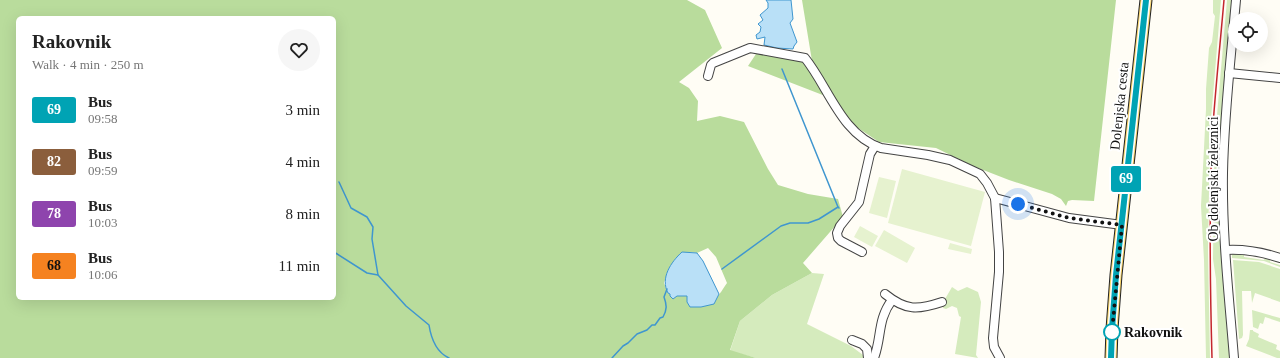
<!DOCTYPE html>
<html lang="en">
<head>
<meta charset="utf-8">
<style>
  :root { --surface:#fff; --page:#f6f6f6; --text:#222; --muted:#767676 }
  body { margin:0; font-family:"Times New Roman",serif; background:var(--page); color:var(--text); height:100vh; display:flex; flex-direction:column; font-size:15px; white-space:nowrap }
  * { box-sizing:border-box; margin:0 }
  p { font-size:13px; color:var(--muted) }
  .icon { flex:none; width:22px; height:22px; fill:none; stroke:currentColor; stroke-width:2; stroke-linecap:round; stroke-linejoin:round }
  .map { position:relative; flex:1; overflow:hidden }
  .details { position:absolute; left:16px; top:16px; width:320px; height:284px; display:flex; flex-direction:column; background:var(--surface); border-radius:6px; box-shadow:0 4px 16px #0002 }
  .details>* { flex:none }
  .badge { padding:0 8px; border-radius:3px; font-size:14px; line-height:26px }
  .fabs { position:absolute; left:1228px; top:12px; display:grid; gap:8px }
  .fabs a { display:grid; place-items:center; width:40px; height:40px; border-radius:50%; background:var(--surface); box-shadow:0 4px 16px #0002; font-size:20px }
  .you { position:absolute; width:20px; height:20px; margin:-10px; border:3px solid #fff; border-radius:50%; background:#1a73e8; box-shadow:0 0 0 6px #1a73e833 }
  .map>.badge { position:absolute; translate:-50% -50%; box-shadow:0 0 0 2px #fff }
  .round { display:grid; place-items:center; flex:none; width:42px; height:42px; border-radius:21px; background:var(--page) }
  .headline { display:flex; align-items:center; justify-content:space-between; height:68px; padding:0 16px }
  h1 { font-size:19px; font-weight:800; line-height:30px }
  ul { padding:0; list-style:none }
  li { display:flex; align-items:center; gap:12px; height:52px; padding:0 16px }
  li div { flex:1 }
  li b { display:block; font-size:15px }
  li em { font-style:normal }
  li .badge { min-width:44px; font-weight:700; text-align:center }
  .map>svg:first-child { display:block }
  .green { fill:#d5ebbd }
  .forest { fill:#b9dc9c; fill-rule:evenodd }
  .pitch { fill:#e6f2cf }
  .water { fill:#b9e0f7; stroke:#3f96cf }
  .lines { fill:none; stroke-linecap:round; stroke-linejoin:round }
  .stream { stroke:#3f96cf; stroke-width:1.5 }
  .minor-casing { stroke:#444; stroke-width:10 }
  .major-casing { stroke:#222; stroke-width:13 }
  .minor { stroke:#fff; stroke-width:8 }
  .major { stroke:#f9d66b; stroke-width:11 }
  .rail { stroke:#c4262e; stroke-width:1.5 }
  .line-casing { stroke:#fff; stroke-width:9 }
  .line { stroke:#00a3b4; stroke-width:6 }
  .walk { stroke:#111; stroke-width:4; stroke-dasharray:0 7.2 }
  .stop-dot { fill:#fff; stroke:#00a3b4; stroke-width:2 }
  .labels { text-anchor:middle; stroke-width:4; stroke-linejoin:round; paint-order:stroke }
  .street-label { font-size:14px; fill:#111; stroke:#fff }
  .stop-label { font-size:14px; font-weight:bold; fill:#111; stroke:#fff; text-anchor:start }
</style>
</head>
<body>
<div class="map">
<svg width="1280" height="358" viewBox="0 0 1280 358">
  <rect width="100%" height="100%" fill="#fffdf5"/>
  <g class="green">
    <path d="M1213 0H1221L1210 131 1208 251 1210 358H1206L1204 260 1201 206 1206 109V89L1209 48 1212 42 1215 16 1213 13Z"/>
    <path d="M1227 0H1233L1221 131 1230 358H1219L1216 279 1213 259 1214 173 1215 138Z"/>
    <path d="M1232 253H1244V257L1264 260 1266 256 1271 257 1270 262 1280 265V267L1264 261 1232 258Z"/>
    <path d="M1233 260 1259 262 1280 269V302L1255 293 1252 303 1251 291H1242L1243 335 1242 338 1239 339Z"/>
    <path d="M812 273 824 274 807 324 851 346 863 355V358H756L730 351 740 321 772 295Z"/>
    <path d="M952 287 958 291 967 287 978 292 981 302 976 355 978 358 955 354 961 317 959 316 957 308 952 306 946 309 943 308 945 299Z"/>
    <path d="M1252 310 1280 318V322L1265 317 1263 324 1260 323 1258 329 1253 327Z"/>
    <path d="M1250 330H1253V331L1259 334 1258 337 1277 345 1276 349 1280 351V358H1277L1246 346 1249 339Z"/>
  </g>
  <g class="forest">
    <path d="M0 0H687L705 10 722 48 679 82 689 88 698 101 697 121 720 116 744 122 768 169 778 185 808 194 838 199 843 217 803 263 812 273 772 295 740 321 730 350 756 358H0ZM18 18H334V298H18ZM708 248 716 257 727 283C718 296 717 301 701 307L687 296H670L671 294 668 293 664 283 669 268 677 257 690 252 697 253Z"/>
    <path d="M802 0H1116L1094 201 1072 200 1068 201 1066 206 1061 199 1052 194 1009 180 973 166 936 148 879 142 852 124 833 99 748 66 756 54 812 61Z"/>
  </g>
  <g class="pitch">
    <path d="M902 169 985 192 971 246 888 223Z"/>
    <path d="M879 177 896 181 887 218 869 213Z"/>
    <path d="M860 226 878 236 872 247 854 237Z"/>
    <path d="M884 230 915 248 907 263 875 246Z"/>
    <path d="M950 243 972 249 971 254 948 249Z"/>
  </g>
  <g class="water">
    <path d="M766 0H791L793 19 790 23 797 42 794 46 793 49 777 48 764 45 765 37 757 39 756 35 760 32 761 27 758 24 763 20 760 15 768 8V3Z"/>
    <path d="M682 252 697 253 703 261 719 294 714 304 701 307H690L687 302V296H677L673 299 670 296V294L668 293C660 278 671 262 682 252Z"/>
  </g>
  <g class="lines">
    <g class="stream">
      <path d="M782 69 838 207"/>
      <path d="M339 182 351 208 367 217 373 227 372 239 378 275 406 306 429 325C431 338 436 352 449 358"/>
      <path d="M334 252 367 273 378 275"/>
      <path d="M722 269 781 226 790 223H808L819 219 838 207 839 208"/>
      <path d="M612 358 623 346 628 343 637 334 647 330 652 325H655L660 318 663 317C667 310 667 305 664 297L667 289"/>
    </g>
    <defs>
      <g id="minor">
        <path d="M1229 73 1280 78"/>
        <path d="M708 76 711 65 713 63 750 48 805 58C829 88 841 134 881 148L928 155 950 160 980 174 987 183 995 198 999 252V272L993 338 994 347 1000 358"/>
        <path d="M995 198 1069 218 1122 225"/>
        <path d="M1226 250C1244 249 1262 252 1280 258"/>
        <path d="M862 252 841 241 838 238 837 233 840 226 859 202 870 154 875 146"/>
        <path d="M885 294C906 311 918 310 942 302"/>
        <path d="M852 340 862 344 867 349 868 358"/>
        <path d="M874 358C882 337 877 320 892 300"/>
        <path d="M1234 358C1229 296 1222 235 1223 173 1224 115 1231 57 1236 0"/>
      </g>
      <path id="major" d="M1111 358 1112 329 1116 275 1146 0"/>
    </defs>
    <use href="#minor" class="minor-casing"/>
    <use href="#major" class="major-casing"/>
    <use href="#minor" class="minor"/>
    <use href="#major" class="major"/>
    <path class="rail" d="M1212 358C1210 285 1209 212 1212 139 1215 93 1220 46 1224 0"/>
  </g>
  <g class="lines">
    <defs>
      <path id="line" d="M1111 358 1112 329 1116 275 1146 0"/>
    </defs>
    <use href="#line" class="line-casing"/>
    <use href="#line" class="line"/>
    <path class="walk" d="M1018 204 1069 218 1122 225 1112 332"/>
  </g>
  <circle class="stop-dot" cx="1112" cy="332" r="8"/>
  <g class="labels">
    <g class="street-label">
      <text transform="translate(1119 106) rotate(-84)" y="5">Dolenjska cesta</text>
      <text transform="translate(1213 179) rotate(-90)" y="5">Ob dolenjski železnici</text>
    </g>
    <g class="stop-label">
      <text x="1124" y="337">Rakovnik</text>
    </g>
  </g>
</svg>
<div class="fabs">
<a><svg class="icon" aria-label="locate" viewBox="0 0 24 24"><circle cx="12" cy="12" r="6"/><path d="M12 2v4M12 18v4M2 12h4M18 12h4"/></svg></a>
</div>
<div class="you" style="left:1018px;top:204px"></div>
<b class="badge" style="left:1126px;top:179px;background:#00a3b4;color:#fff">69</b>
<section class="details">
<div class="headline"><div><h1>Rakovnik</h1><p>Walk · 4 min · 250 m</p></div><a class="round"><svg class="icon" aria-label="heart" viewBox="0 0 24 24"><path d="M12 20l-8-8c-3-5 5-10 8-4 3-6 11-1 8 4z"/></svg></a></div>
<ul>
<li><span class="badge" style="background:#00a3b4;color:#fff">69</span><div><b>Bus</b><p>09:58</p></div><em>3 min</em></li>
<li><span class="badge" style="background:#8b5e3c;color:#fff">82</span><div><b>Bus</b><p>09:59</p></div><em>4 min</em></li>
<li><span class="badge" style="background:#8e44ad;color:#fff">78</span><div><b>Bus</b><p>10:03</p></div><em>8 min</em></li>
<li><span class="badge" style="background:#f58220;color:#111">68</span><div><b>Bus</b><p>10:06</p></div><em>11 min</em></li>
</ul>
</section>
</div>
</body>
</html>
